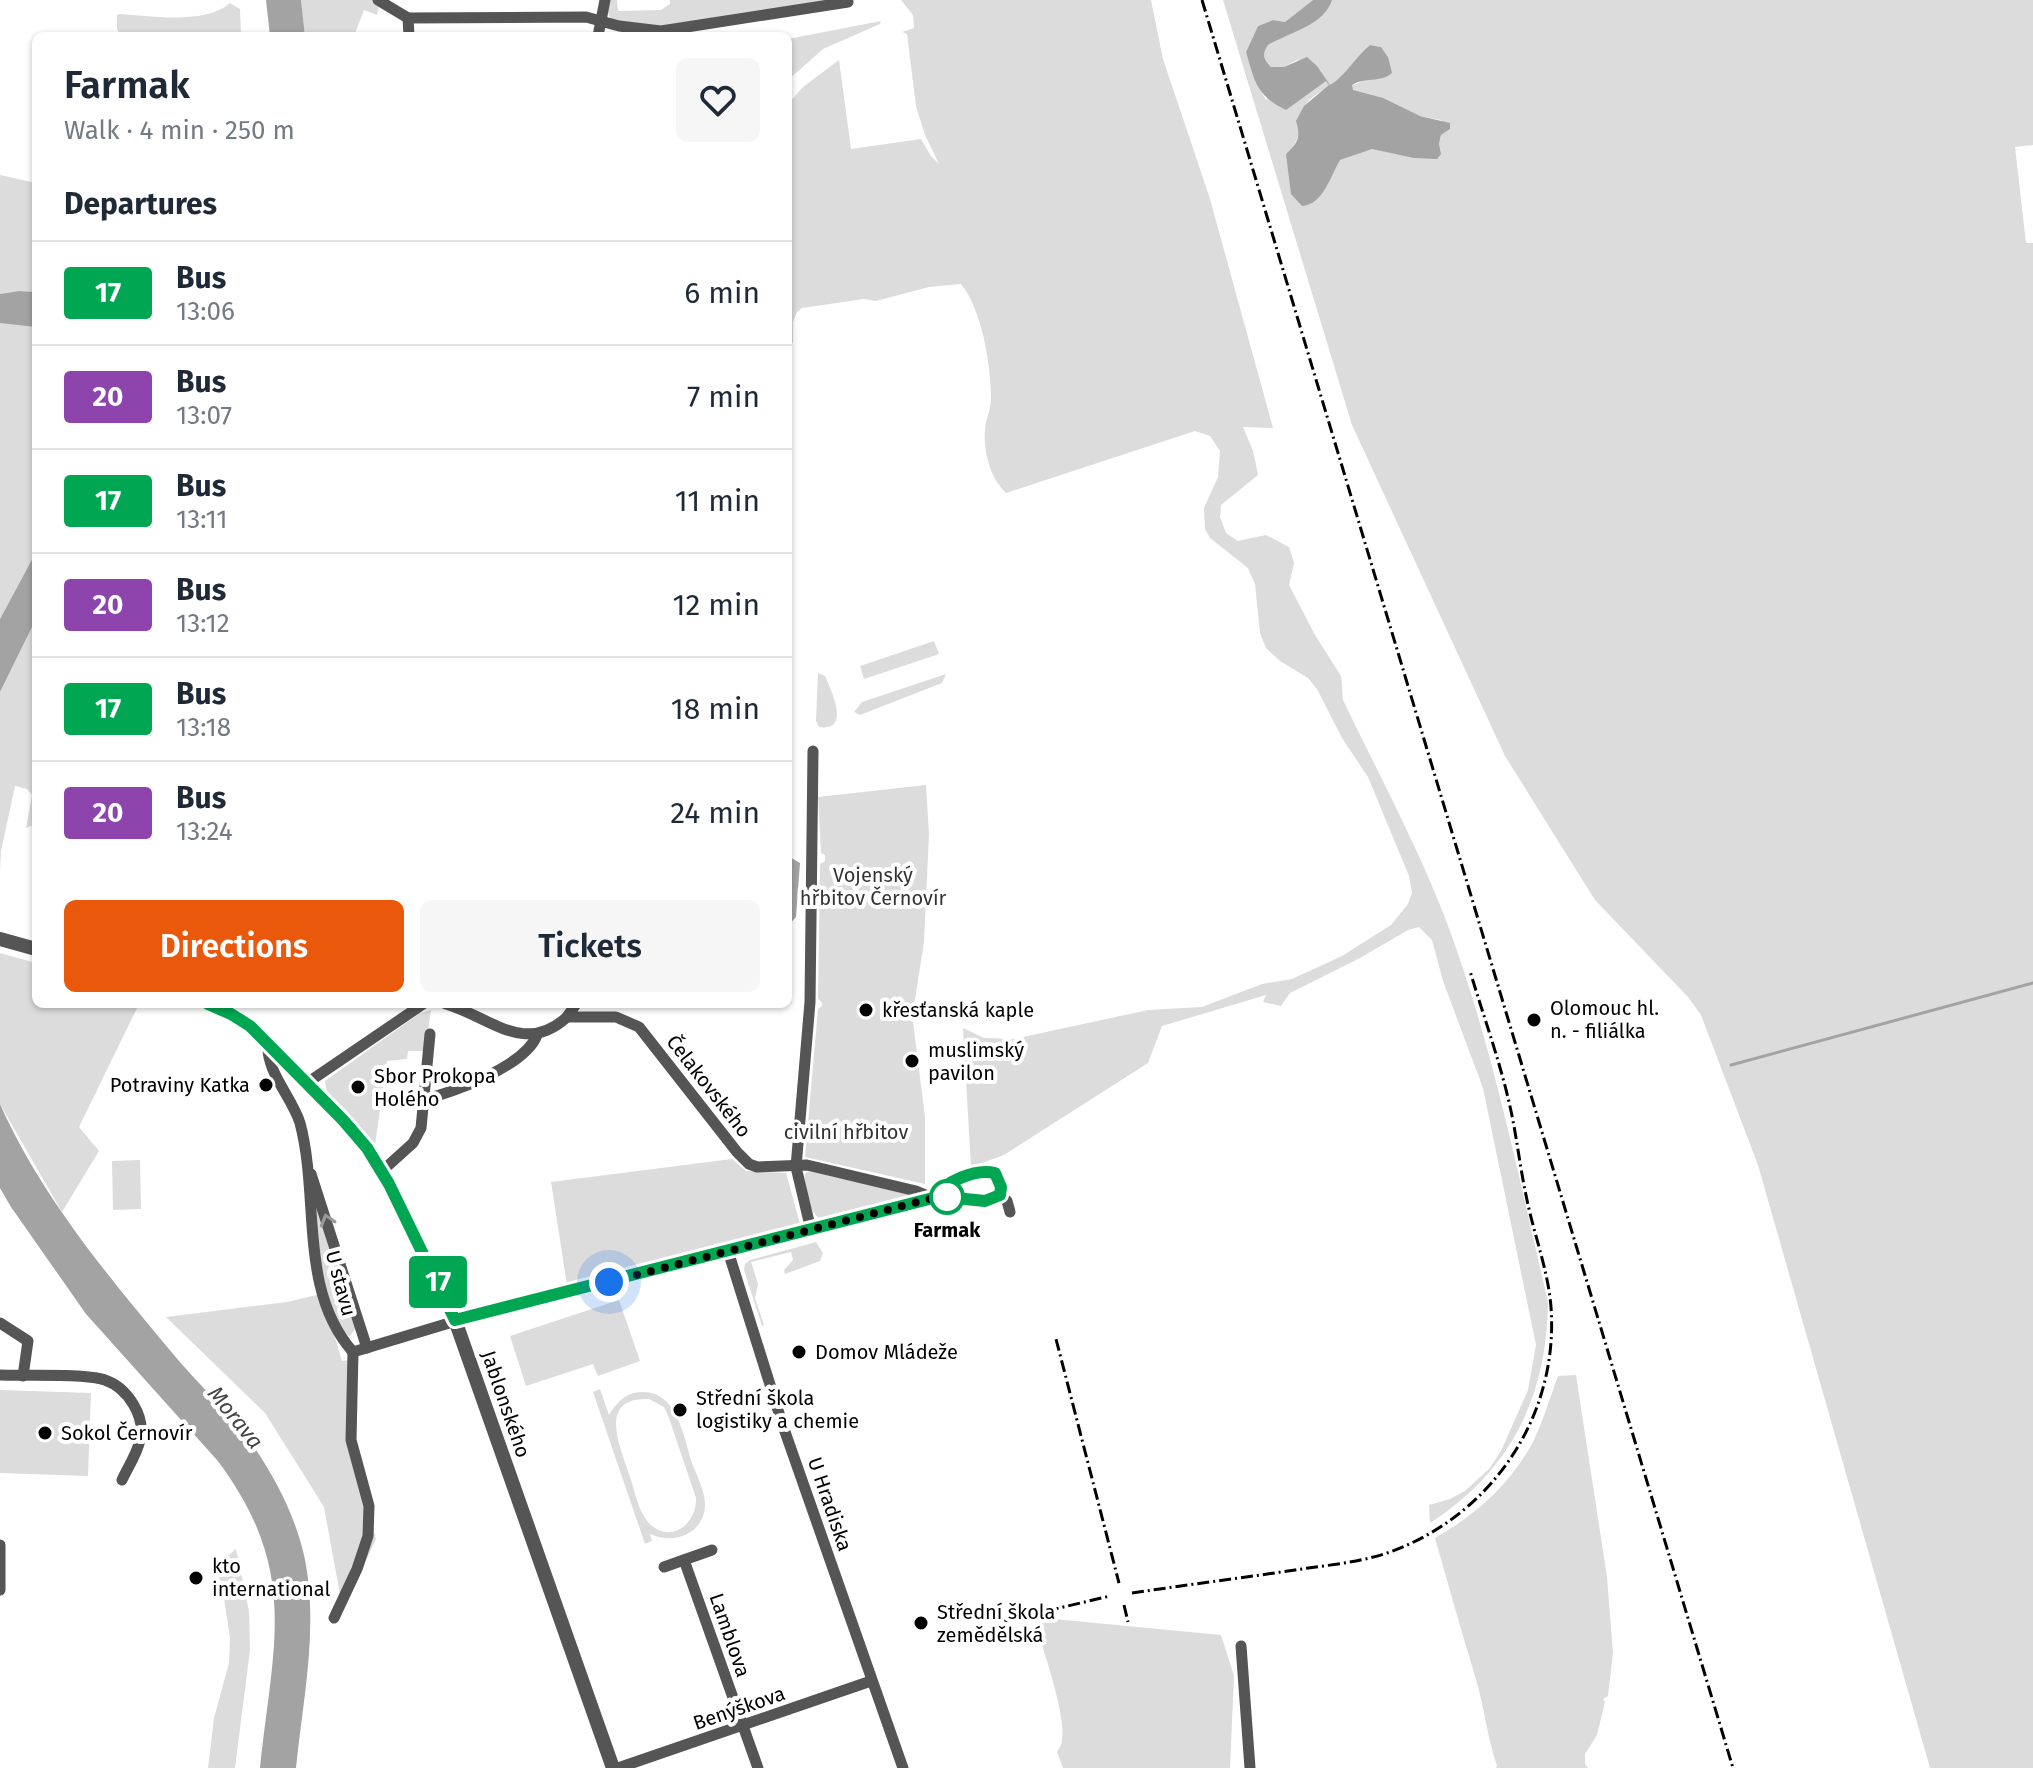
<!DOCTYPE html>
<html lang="en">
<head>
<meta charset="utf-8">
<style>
  :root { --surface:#fff; --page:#f6f6f7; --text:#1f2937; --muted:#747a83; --line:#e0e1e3; --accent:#ea580c }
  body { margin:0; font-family:"Fira Sans",sans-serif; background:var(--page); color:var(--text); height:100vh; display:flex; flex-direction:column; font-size:30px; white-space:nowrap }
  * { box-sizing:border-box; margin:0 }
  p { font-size:26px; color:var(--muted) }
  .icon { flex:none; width:44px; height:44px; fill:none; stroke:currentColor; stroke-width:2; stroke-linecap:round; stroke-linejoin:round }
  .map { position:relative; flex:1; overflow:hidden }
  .panel { position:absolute; left:32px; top:32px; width:760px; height:976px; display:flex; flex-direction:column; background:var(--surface); border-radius:12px; box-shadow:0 2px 6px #0004 }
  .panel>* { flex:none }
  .badge { padding:0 16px; border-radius:6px; font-size:28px; line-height:52px }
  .you { position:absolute; width:40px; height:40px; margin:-20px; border:6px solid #fff; border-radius:50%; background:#1a73e8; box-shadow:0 0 0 12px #1a73e833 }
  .map>.badge { position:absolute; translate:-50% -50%; box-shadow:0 0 0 4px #fff }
  h2 { padding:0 32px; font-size:30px; line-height:72px }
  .round { display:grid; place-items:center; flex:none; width:84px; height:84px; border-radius:12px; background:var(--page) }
  .head { display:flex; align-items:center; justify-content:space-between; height:136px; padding:0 32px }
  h1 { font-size:38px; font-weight:600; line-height:60px }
  .primary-button { display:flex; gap:16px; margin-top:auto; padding:16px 32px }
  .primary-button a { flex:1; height:92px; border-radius:12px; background:var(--accent); color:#fff; font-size:32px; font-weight:600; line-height:92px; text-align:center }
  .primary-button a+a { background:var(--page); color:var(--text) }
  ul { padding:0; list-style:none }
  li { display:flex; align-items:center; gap:24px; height:104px; padding:0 32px; border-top:2px solid var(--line) }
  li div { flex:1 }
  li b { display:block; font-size:30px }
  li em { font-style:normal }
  li .badge { min-width:88px; font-weight:700; text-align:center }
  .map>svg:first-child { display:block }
  .green { fill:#dcdcdc; fill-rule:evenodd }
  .water { fill:#a3a3a3 }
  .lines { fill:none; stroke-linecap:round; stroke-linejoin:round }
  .stream { stroke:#a3a3a3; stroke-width:3 }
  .minor { stroke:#555; stroke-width:11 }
  .tertiary { stroke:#555; stroke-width:14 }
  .rail { stroke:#000; stroke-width:3; stroke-dasharray:12 4 2 4; stroke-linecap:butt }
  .oneway { stroke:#999 }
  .line-casing { stroke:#fff; stroke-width:18 }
  .line { stroke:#00a651; stroke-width:12 }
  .walk { stroke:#000; stroke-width:8; stroke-dasharray:0 14.4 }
  .poi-dot { fill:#000; stroke:#fff; stroke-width:3 }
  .stop-dot { fill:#fff; stroke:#00a651; stroke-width:4 }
  .labels { text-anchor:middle; stroke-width:8; stroke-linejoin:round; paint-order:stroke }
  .park-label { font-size:20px; fill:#333; stroke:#fff }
  .poi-label { font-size:20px; fill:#000; stroke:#fff; text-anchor:start }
  .street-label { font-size:20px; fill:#000; stroke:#fff }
  .stop-label { font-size:20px; font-weight:bold; fill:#000; stroke:#fff }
  .water-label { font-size:22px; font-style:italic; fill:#444; stroke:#fff }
</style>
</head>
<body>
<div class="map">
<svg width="2033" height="1768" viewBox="0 0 2033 1768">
  <rect width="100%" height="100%" fill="#fff"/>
  <g class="green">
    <path d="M301 0H375L379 7 377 15 364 10 354 36H305Z"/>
    <path d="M609 0H617L618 11 661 10 670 4V0H825L661 28 611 20 608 12Z"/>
    <path d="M901 0H1151L1163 59 1210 199 1273 428 1243 427 1253 451 1258 475 1221 505 1220 517 1226 533 1238 541 1266 535 1289 547 1294 563 1289 585 1315 635 1341 676 1343 700C1377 771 1415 841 1444 915 1491 1038 1518 1174 1548 1302 1547 1398 1510 1471 1430 1523L1429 1505 1450 1499 1465 1491 1489 1469 1501 1451 1528 1390 1536 1345 1483 1088 1443 981 1432 940 1419 927 1408 930 1360 958 1290 993 1281 1006 1263 1002 1266 995 1162 1026 1148 1063 1004 1155 971 1167 963 1028 984 1038 1014 1039 1148 1010 1202 1007 1262 984 1292 979 1342 956 1391 925 1408 904 1412 893 1409 876 1368 777 1342 738 1317 689 1308 678 1280 661 1266 648 1260 633 1255 584 1248 568 1210 538 1205 529 1204 508 1218 477 1220 451 1210 436 1195 431 1006 493C990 478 983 451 985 429 986 419 991 409 991 398 991 365 982 310 961 284L929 287 876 301 864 299 802 308 797 312 793 322V343L788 345V104L803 87 839 60 851 149 921 139 931 156 939 164 925 135 916 106 907 34 902 32 914 28 913 15Z"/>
    <path d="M1223 0H1313L1285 22 1273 20 1258 26 1246 52 1259 88 1266 100 1299 59 1284 67H1271C1263 59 1262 54 1268 45 1288 33 1325 24 1332 0H2033V145L2015 147 2026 243H2033V1768H1930L1758 1165 1701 1015 1688 997 1595 900 1505 756 1352 425ZM1370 45 1381 47 1388 57 1370 79 1352 85V90L1420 116 1441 120 1450 129 1441 135 1439 144 1387 152 1372 148 1340 160 1286 155C1307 134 1295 119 1306 104 1315 92 1331 88 1341 78 1352 66 1357 56 1370 45Z"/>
    <path d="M230 3 240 9 241 36H121L117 29V15L120 14C151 16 205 25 230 3Z"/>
    <path d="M881 21 880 24 823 49 788 80V39Z"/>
    <path d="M0 175 36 183V292L19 291 0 294Z"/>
    <path d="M12 322 36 327V552L0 619V323Z"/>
    <path d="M36 619V824L26 828 32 795 27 789 15 786 1 851 0 873V692Z"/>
    <path d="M934 641 939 654 864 679 860 666Z"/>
    <path d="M818 673 825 676C832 692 851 732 819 727L816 721Z"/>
    <path d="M946 674 942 683 860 715 854 712 862 702Z"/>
    <path d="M926 785 929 834 924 942 913 1012 908 1015V1020L913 1022 925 1117V1184L805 1157 818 1009 822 1006V1003L818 998 820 864 825 861V855L821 853 818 797Z"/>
    <path d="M0 953 36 963V1004H139L79 1127 99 1151 62 1212 0 1104Z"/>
    <path d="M431 1010 425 1051H408L407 1059 387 1061 375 1145 327 1093 325 1081 420 1013Z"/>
    <path d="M732 1159 746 1171 786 1173 800 1224 567 1285 551 1182Z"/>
    <path d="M140 1160 141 1209 113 1210 112 1161Z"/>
    <path d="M809 1171 912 1195 819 1218C808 1210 803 1187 805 1174Z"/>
    <path d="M313 1195 356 1328 350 1336 344 1335 337 1326 316 1254Z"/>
    <path d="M816 1242 823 1253 820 1261 785 1274 784 1270 793 1260 791 1252 751 1262 758 1284 755 1298 764 1325 762 1326 744 1270 745 1264 750 1260Z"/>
    <path d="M317 1295 323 1297 342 1361 350 1360 352 1443 376 1539 343 1611 324 1507 265 1413 166 1317 287 1302Z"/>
    <path d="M619 1300 640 1361 598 1376 593 1364 526 1386 510 1336Z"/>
    <path d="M1576 1375 1607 1577 1613 1653 1608 1696 1603 1699 1605 1702 1597 1735 1585 1754V1764L1588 1768H1496L1497 1766C1487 1736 1484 1705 1475 1676 1461 1630 1448 1584 1435 1538 1476 1515 1511 1483 1533 1442 1543 1421 1550 1398 1558 1376Z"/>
    <path d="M600 1389 609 1415C617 1402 626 1392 643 1392 678 1392 684 1438 692 1463 697 1476 705 1491 705 1505 704 1534 674 1545 650 1534L652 1541 645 1544 593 1392ZM649 1399 664 1407 669 1418 696 1498C697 1522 673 1544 651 1525 638 1513 635 1490 629 1474 620 1446 597 1397 649 1399Z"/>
    <path d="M0 1390 91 1393 88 1476 0 1473Z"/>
    <path d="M236 1549 249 1611 250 1650 235 1768H208L214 1718 229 1663 230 1638 222 1585 215 1567Z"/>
    <path d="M1033 1617 1221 1635 1234 1676 1230 1768H1063L1057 1752C1059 1748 1062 1745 1062 1740 1067 1717 1041 1642 1033 1617Z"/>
  </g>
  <g class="water">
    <path d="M266 0H301L305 36H270Z"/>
    <path d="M1313 0H1332C1325 25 1288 33 1268 45 1262 54 1263 59 1271 67H1284L1307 57 1317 66 1330 85C1345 77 1355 57 1370 45L1381 47 1388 57 1392 73C1381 83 1364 77 1352 85L1353 90 1383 98 1420 116 1450 123V129L1441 135 1439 144 1441 154 1437 159 1414 158 1372 149 1340 160C1331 175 1323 205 1302 206L1291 194 1286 154C1298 143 1301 137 1296 121L1304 106 1329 85 1326 81 1286 110C1256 95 1255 82 1246 52L1258 26 1273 20 1285 22Z"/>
    <path d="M19 291 36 292V327L0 323V294Z"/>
    <path d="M36 552V619L0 692V619Z"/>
    <path d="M788 856 800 863 796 917 788 926Z"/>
    <path d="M0 1104C42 1199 113 1282 179 1361 199 1384 221 1405 240 1428 268 1464 292 1507 303 1551 320 1622 303 1698 296 1768H260C273 1643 300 1570 217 1460L86 1314 11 1207 0 1188Z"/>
  </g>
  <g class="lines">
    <path class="stream" d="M1731 1065 2033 983"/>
    <g class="minor">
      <path d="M378 0 408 18 586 17 619 26 661 31 848 2"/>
      <path d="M408 18 409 36"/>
      <path d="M598 36 605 0"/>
      <path d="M446 1004C490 1017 525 1056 567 1017"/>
      <path d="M576 1004 567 1017H616L639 1027 737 1152 749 1164 757 1167 807 1165 916 1191 933 1198"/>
      <path d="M268 1044C266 1072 292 1097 300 1123 320 1198 298 1290 353 1352"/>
      <path d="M307 1083 423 1004"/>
      <path d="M424 1099C454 1093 526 1065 537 1035"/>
      <path d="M382 1171 413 1143 421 1128 430 1034"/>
      <path d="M311 1174 367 1348"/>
      <path d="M1000 1195 1007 1201 1010 1212"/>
      <path d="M811 1230 796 1167 810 1002 813 751"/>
      <path d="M728 1251 783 1426 903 1768"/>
      <path d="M0 1323 28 1341 23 1376"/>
      <path d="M353 1352 499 1308 933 1198 985 1201 1000 1195 1001 1187 995 1173C975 1168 945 1182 933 1198"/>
      <path d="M0 1375C24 1376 87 1373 105 1380 128 1388 146 1417 140 1440 137 1454 128 1467 122 1480"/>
      <path d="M684 1560 758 1768"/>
      <path d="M664 1567 712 1550"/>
      <path d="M0 1590V1545"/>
      <path d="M334 1618 357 1569 368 1536 369 1506 351 1440 353 1352"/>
      <path d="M1241 1646 1250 1768"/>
      <path d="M618 1768 871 1681"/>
    </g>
    <g class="tertiary">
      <path d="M0 939 36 949"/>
      <path d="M208 1004 240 1019 268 1044 358 1136 389 1184 455 1320 613 1768"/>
    </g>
    <g class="rail">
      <path d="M1202 0 1733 1768"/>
      <path d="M1056 1339 1119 1583"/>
      <path d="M1132 1593C1186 1585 1241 1578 1295 1570 1326 1565 1359 1563 1390 1552 1492 1515 1559 1416 1551 1307 1548 1269 1533 1232 1526 1195 1520 1167 1517 1139 1511 1111 1501 1064 1484 1018 1470 971"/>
      <path d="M1124 1605 1128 1622"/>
      <path d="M1004 1621 1110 1596"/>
    </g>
  </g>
  <defs><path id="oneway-chevron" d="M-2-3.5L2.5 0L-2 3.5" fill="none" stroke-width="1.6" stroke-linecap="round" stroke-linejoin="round" transform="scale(2)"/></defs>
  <use class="oneway" href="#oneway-chevron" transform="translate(327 1220) rotate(-107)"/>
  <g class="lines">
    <defs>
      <path id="line" d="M208 1004 231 1014 250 1026 343 1120 367 1148 389 1184 455 1320 933 1198C945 1182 975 1168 995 1173L1001 1187 1000 1195 985 1201 945 1197"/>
    </defs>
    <use href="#line" class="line-casing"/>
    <use href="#line" class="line"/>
    <path class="walk" d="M609 1282 933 1198 947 1197"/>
  </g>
  <g class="poi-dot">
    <circle cx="866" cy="1010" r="8"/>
    <circle cx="1534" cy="1020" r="8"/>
    <circle cx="912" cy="1061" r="8"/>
    <circle cx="266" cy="1085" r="8"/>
    <circle cx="358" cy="1087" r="8"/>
    <circle cx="799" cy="1352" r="8"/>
    <circle cx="680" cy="1410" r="8"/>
    <circle cx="45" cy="1433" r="8"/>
    <circle cx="196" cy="1578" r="8"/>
    <circle cx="921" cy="1623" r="8"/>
  </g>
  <circle class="stop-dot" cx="947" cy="1197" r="16"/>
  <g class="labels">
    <g class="park-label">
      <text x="873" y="882">Vojenský<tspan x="873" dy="23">hřbitov Černovír</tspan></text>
      <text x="846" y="1139">civilní hřbitov</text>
    </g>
    <g class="poi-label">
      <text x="1550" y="1015">Olomouc hl.<tspan x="1550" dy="23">n. - filiálka</tspan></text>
      <text x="882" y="1017">křesťanská kaple</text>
      <text x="928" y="1057">muslimský<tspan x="928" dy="23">pavilon</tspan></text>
      <text x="374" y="1083">Sbor Prokopa<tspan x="374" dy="23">Holého</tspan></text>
      <text x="250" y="1092" text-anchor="end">Potraviny Katka</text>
      <text x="815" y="1359">Domov Mládeže</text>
      <text x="696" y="1405">Střední škola<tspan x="696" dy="23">logistiky a chemie</tspan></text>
      <text x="61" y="1440">Sokol Černovír</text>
      <text x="212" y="1573">kto<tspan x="212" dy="23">international</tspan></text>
      <text x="937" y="1619">Střední škola<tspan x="937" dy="23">zemědělská</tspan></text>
    </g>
    <g class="street-label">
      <text transform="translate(709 1086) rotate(52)" y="7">Čelakovského</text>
      <text transform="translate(341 1283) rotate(75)" y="7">U stavu</text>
      <text transform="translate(506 1404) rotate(71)" y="7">Jablonského</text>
      <text transform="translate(830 1504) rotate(71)" y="7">U Hradiska</text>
      <text transform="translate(730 1635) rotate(71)" y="7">Lamblova</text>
      <text transform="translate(739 1708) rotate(-19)" y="7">Benýškova</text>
    </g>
    <g class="stop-label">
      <text x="947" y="1237">Farmak</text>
    </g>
    <g class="water-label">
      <text transform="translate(236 1417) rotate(51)" y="8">Morava</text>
    </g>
  </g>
</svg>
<div class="you" style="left:609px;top:1282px"></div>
<b class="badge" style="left:438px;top:1282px;background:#00a651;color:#fff">17</b>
<section class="panel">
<div class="head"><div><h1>Farmak</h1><p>Walk · 4 min · 250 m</p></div><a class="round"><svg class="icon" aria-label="heart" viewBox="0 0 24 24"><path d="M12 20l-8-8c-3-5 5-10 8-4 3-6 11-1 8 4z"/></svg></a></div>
<h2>Departures</h2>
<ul>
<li><span class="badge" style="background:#00a651;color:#fff">17</span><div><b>Bus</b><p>13:06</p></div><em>6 min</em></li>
<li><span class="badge" style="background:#8e44ad;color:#fff">20</span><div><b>Bus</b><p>13:07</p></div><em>7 min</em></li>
<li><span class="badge" style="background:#00a651;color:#fff">17</span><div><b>Bus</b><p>13:11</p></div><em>11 min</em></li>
<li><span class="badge" style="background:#8e44ad;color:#fff">20</span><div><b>Bus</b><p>13:12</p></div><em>12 min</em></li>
<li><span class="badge" style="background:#00a651;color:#fff">17</span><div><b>Bus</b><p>13:18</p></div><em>18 min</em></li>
<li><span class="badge" style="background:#8e44ad;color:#fff">20</span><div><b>Bus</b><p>13:24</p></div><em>24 min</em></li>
</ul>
<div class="primary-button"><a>Directions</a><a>Tickets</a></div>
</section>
</div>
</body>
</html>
